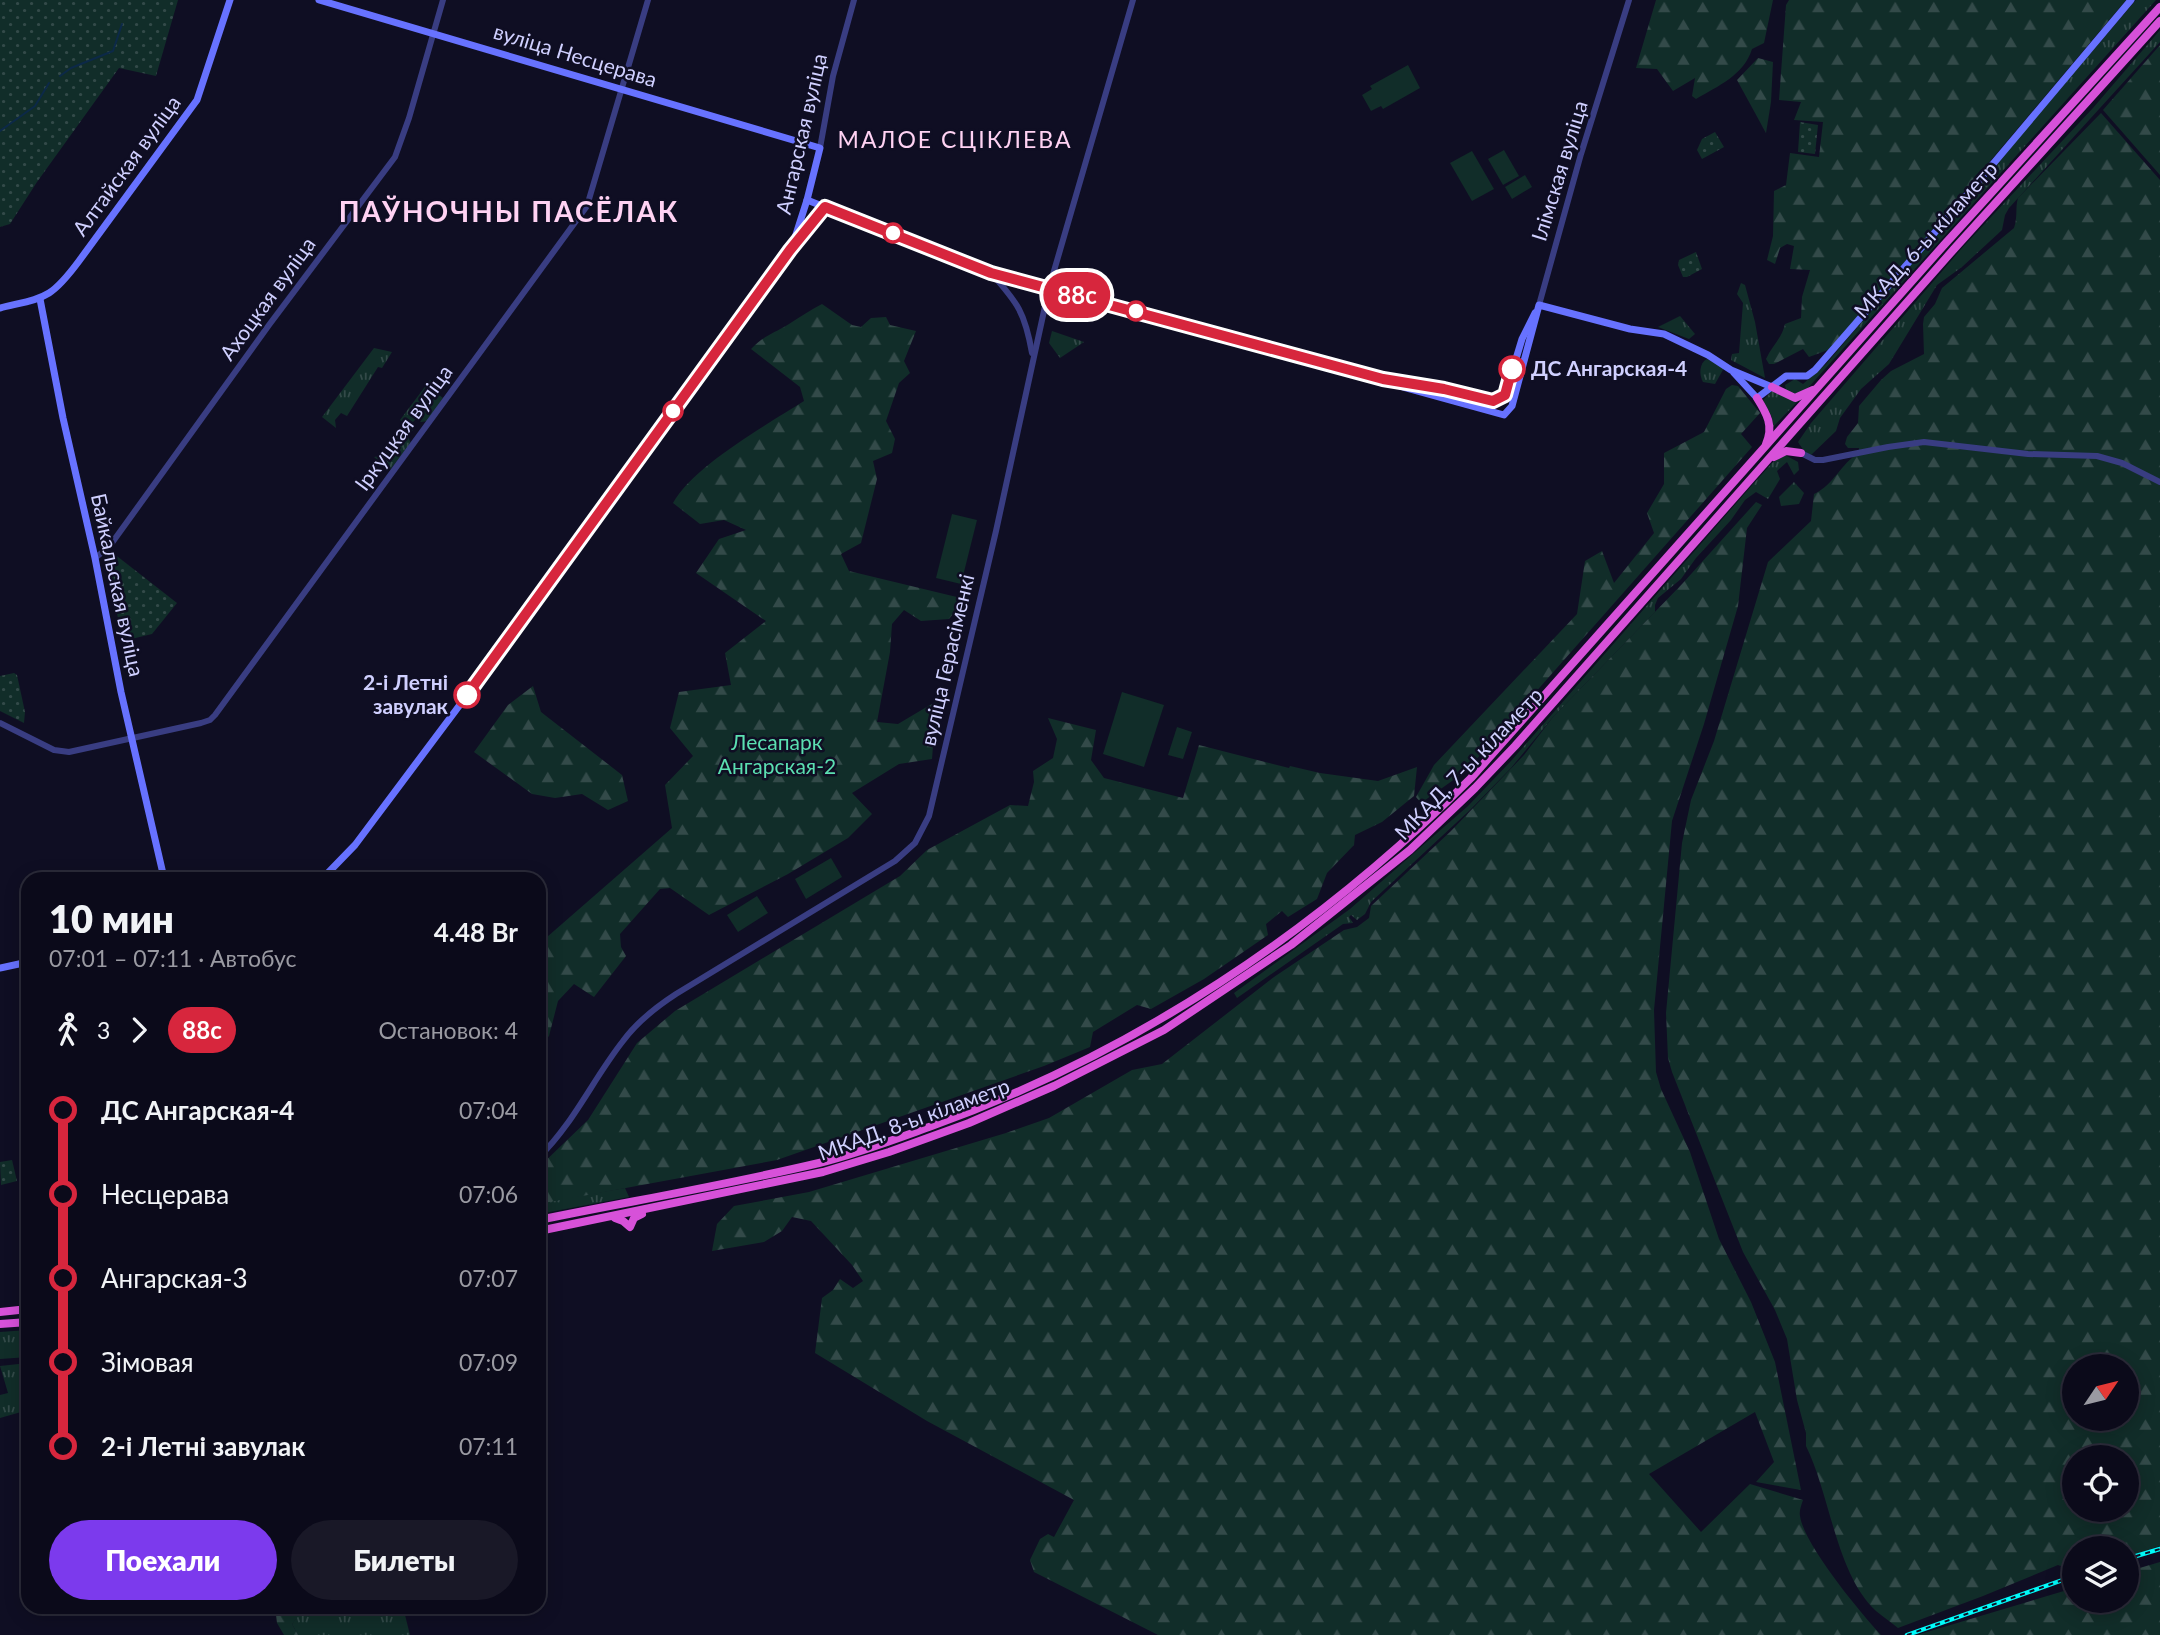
<!DOCTYPE html>
<html lang="ru">
<head>
<meta charset="utf-8">
<style>
  :root { --surface:#0b0a1a; --page:#191827; --text:#f1f3f6; --muted:#9a9aa2; --line:#2b2b39; --accent:#7c3aed }
  body { margin:0; font-family:Lato,sans-serif; background:var(--page); color:var(--text); height:100vh; display:flex; flex-direction:column; font-size:26px; white-space:nowrap }
  * { box-sizing:border-box; margin:0 }
  p { font-size:23px; color:var(--muted) }
  .icon { flex:none; width:38px; height:38px; fill:none; stroke:currentColor; stroke-width:2; stroke-linecap:round; stroke-linejoin:round }
  .map { position:relative; flex:1; overflow:hidden }
  .sheet { position:absolute; left:21px; top:872px; width:525px; height:742px; display:flex; flex-direction:column; background:var(--surface); border-radius:21px; box-shadow:0 4px 18px #0003,0 0 0 2px var(--line) }
  .sheet>* { flex:none }
  .badge { padding:0 14px; border-radius:23px; font-size:24px; line-height:46px }
  .needle { width:46px; rotate:55deg }
  .buttons { position:absolute; left:2062px; top:1354px; display:grid; gap:14px }
  .buttons a { display:grid; place-items:center; width:77px; height:77px; border-radius:50%; background:var(--surface); box-shadow:0 4px 18px #0003,0 0 0 2px var(--line); font-size:35px }
  .map>.badge { position:absolute; translate:-50% -50%; box-shadow:0 0 0 4px #fff }
  .legs { display:flex; align-items:center; gap:10px; height:77px; padding:0 28px; font-size:23px }
  .legs p { margin-inline-start:auto }
  .headline { display:flex; align-items:center; justify-content:space-between; height:119px; padding:0 28px }
  h1 { font-size:38px; font-weight:800; line-height:52px }
  .cta { display:flex; gap:14px; margin-top:auto; padding:14px 28px }
  .cta a { flex:1; height:80px; border-radius:42px; background:var(--accent); color:#fff; font-size:28px; font-weight:800; line-height:80px; text-align:center }
  .cta a+a { background:var(--page); color:var(--text) }
  ul { padding:0 28px; list-style:none }
  li { display:flex; align-items:center; gap:24px; height:84px; font-size:26px }
  li i { display:grid; place-items:center; width:10px; height:100%; margin:0 9px; background:currentColor }
  li i::after { content:''; width:18px; height:18px; margin:-9px; border:5px solid; border-radius:50%; background:var(--surface) }
  li p { margin-inline-start:auto }
  li:first-child i { background:linear-gradient(#0000 50%,currentColor 0) }
  li:last-child i { background:linear-gradient(currentColor 50%,#0000 0) }
  .map>svg:first-child { display:block }
  .grass { fill:url(#grass-tufts) }
  .forest { fill:url(#forest-firs); fill-rule:evenodd }
  .park { fill:url(#park-dots) }
  .pitch { fill:#112d29 }
  .lines { fill:none; stroke-linecap:round; stroke-linejoin:round }
  .stream { stroke:#0c2948; stroke-width:2 }
  .tertiary { stroke:#393d82; stroke-width:6 }
  .secondary { stroke:#6772ff; stroke-width:7 }
  .trunk { stroke:#d751d9; stroke-width:8 }
  .rail-casing { stroke:#00fbfa; stroke-width:4.5 }
  .rail { stroke:#0f0e23; stroke-width:2; stroke-dasharray:5; stroke-linecap:butt }
  .line-1-casing { stroke:#fff; stroke-width:16 }
  .line-1 { stroke:#d7263d; stroke-width:10 }
  .stop-1-dot { fill:#fff; stroke:#d7263d; stroke-width:3.5 }
  .labels { text-anchor:middle; stroke-width:5; stroke-linejoin:round; paint-order:stroke }
  .street-label { font-size:21px; fill:#d0d0ff; stroke:#0f0e23 }
  .stop-label { font-size:21px; font-weight:bold; fill:#d0d0ff; stroke:#0f0e23; text-anchor:start }
  .park-label { font-size:21px; fill:#5bdfb1; stroke:#0f0e23 }
  .neighbourhood-label { font-size:23px; letter-spacing:2px; fill:#ffd2f3; stroke:#0f0e23 }
  .district-label { font-size:28px; font-weight:bold; letter-spacing:2px; fill:#ffd2f3; stroke:#0f0e23 }
</style>
</head>
<body>
<div class="map">
<svg width="2160" height="1635" viewBox="0 0 2160 1635">
  <defs>
    <pattern id="grass-tufts" width="24" height="20" patternUnits="userSpaceOnUse" patternTransform="scale(1.75)"><rect width="24" height="20" fill="#112d29"/><path d="M3 7l-1-3M5 7V3M7 7l1-3M15 17l-1-3M17 17v-4M19 17l1-3" fill="none" stroke="#334a49"/></pattern>
    <pattern id="forest-firs" width="22" height="20" patternUnits="userSpaceOnUse" patternTransform="scale(1.75)"><rect width="22" height="20" fill="#112d29"/><path d="M5 1l3.5 6h-7zM16 11l3.5 6h-7z" fill="#334a49"/></pattern>
    <pattern id="park-dots" width="8" height="8" patternUnits="userSpaceOnUse" patternTransform="scale(1.75)"><rect width="8" height="8" fill="#112d29"/><path d="M2 2h.1M6 6h.1" fill="none" stroke="#334a49" stroke-width="1.8" stroke-linecap="round"/></pattern>
  </defs>
  <rect width="100%" height="100%" fill="#0f0e23"/>
  <g class="grass">
    <path d="M2136 0H2156L1807 389 1794 394 1786 390 1785 385 1795 379 1803 384 1826 364Z"/>
    <path d="M2160 30V42L2009 208 2005 215 2002 230 1962 267 1937 285 1889 364 1861 389 1840 418 1836 431 1811 455 1804 451 1798 442 1811 423 1963 247 2093 108Z"/>
    <path d="M1741 283 1745 285 1755 322 1765 378 1731 360 1732 354 1739 353 1743 303 1737 294Z"/>
    <path d="M1680 316 1695 334 1689 339 1658 327Z"/>
    <path d="M1052 331 1084 342 1060 358 1049 343Z"/>
    <path d="M374 348 392 352 382 368 378 367 347 416 341 413 335 420 336 428 322 417Z"/>
    <path d="M1707 359 1724 368 1715 384 1703 382C1699 375 1699 363 1707 359Z"/>
    <path d="M430 380 443 389 439 395 443 398 428 421 421 422 416 419 412 423 415 427 408 437 411 443 390 470 374 457 385 455 406 425 400 420Z"/>
    <path d="M1772 391 1800 399 1773 427 1772 417 1763 400Z"/>
    <path d="M1785 455 1798 462 1799 470 1794 475 1787 462 1777 471 1780 479 1768 499 1756 492 1745 500 1731 520 1696 558 1681 579 1658 598 1655 605V612L1553 717 1511 768 1470 810 1371 902 1365 914 1357 920 1351 915 1349 917 1353 923 1343 924 1237 998 1234 993 1350 909 1468 806 1511 761 1747 491 1772 463Z"/>
    <path d="M1794 482 1804 493 1799 504 1781 506 1779 497Z"/>
    <path d="M625 1188 629 1197 539 1214V1203Z"/>
    <path d="M28 1330V1357L0 1359V1332Z"/>
    <path d="M28 1363V1410L0 1418V1395L8 1393 0 1366Z"/>
    <path d="M297 1607H403L410 1635H298L292 1624 300 1613Z"/>
  </g>
  <g class="forest">
    <path d="M1656 0H1773L1764 43 1752 49C1744 75 1718 86 1696 99L1692 96 1695 78 1673 91 1657 69 1636 68Z"/>
    <path d="M1789 0H2126L1872 301 1828 350 1809 357 1803 349 1774 364H1769L1766 359C1772 346 1782 338 1785 324L1801 318 1802 297 1810 270 1790 269 1794 246 1787 244 1780 248 1775 264 1767 260 1773 236 1774 191 1786 185 1790 153 1819 157 1823 122 1794 120 1801 102 1779 100 1786 5Z"/>
    <path d="M2160 45V175L2103 110Z"/>
    <path d="M1758 58 1773 62 1771 102 1766 133 1737 80Z"/>
    <path d="M2101 113 2160 180V1546L2126 1557V1549H2074V1571L2058 1565 1983 1596 1898 1628C1891 1622 1883 1617 1876 1611 1836 1574 1830 1494 1806 1446V1433L1797 1400 1787 1339 1775 1310 1743 1252 1672 1072 1668 1058 1666 1013 1682 843 1691 800 1714 741 1768 562 1811 521 1814 494C1834 485 1841 463 1859 453V448H1848L1845 444 1847 437 1858 423 1859 406 1881 380 1891 371 1924 354 1923 324 1924 317 1935 304 1942 288 2014 228C2018 217 2015 208 2018 198ZM2074 1367H2126V1419H2074ZM2074 1458H2126V1510H2074Z"/>
    <path d="M822 304 852 325 861 327 871 318 886 317 890 325 916 331 904 361 910 373 899 383 886 421 895 439 892 453 873 461 877 479 861 543 841 554 849 571 965 599 949 619 921 621 904 610 892 624 890 652 877 722 898 724 940 699 938 714 923 740 933 746 932 759 899 764 852 793 872 814 848 838 788 874 709 915 670 888 660 889 620 934 621 947 626 956 594 997 574 984 558 1001 549 1036 539 1046V944L672 828 665 785 693 756 670 728 679 692 731 685 725 653 766 621 696 573 719 539 746 530 724 520 700 524 673 503C693 466 768 424 804 401L800 387 751 349C766 334 773 334 789 324 800 317 810 310 822 304Z"/>
    <path d="M1732 385 1738 386 1760 413 1741 434 1752 447 1466 771 1421 803 1416 797 1434 765 1577 614 1585 561 1602 551 1614 583 1654 533 1647 513 1664 484V453L1704 432 1726 389Z"/>
    <path d="M1756 502 1762 505 1747 528 1738 606 1704 724 1672 821 1654 1010 1656 1072 1661 1089 1690 1152 1719 1239 1751 1302 1775 1362 1801 1490 1756 1482 1774 1462 1755 1412 1649 1474 1701 1532 1750 1484 1803 1500C1801 1506 1799 1511 1800 1516 1804 1545 1860 1612 1881 1635H1158L1034 1572 1030 1560 1040 1539 1048 1534 1054 1537 1074 1500 927 1421 815 1353 822 1298 833 1290 840 1279 853 1288 863 1281 852 1265 811 1221 792 1217 782 1231 764 1242 712 1251 717 1224 734 1206 809 1192 1006 1133 1049 1118 1132 1070 1162 1064 1274 977 1344 930 1357 927 1369 918 1371 906 1451 831 1524 755 1553 717 1683 583Z"/>
    <path d="M533 686 541 712 622 775 628 801 608 810 582 794 555 798 532 794 474 752 508 705Z"/>
    <path d="M1048 718 1096 730 1091 760 1104 778 1183 798 1199 745 1289 768 1290 766 1320 773 1378 781 1417 767 1414 796 1382 822 1355 835 1354 845 1327 873 1317 899 1288 917 1282 911 1266 924 1268 935 1204 979 1151 1009 1137 1005 1093 1032 1090 1047 1044 1066 777 1160 539 1204V1167L588 1120 637 1043 675 1011 900 876 927 850 1010 805 1028 806 1034 782 1033 771 1053 758 1057 739Z"/>
    <path d="M2160 1562V1635H1917L2074 1588V1601H2126V1572Z"/>
    <path d="M275 1607H297L301 1613 292 1624 298 1635H284L277 1623Z"/>
  </g>
  <g class="park">
    <path d="M0 0H178L156 76 119 68 37 182 10 224 0 227Z"/>
    <path d="M1800 122 1818 125 1815 154 1798 152Z"/>
    <path d="M1715 132 1724 147 1702 159 1697 150 1702 139Z"/>
    <path d="M1696 252 1702 269 1687 277H1683L1678 265 1679 260Z"/>
    <path d="M113 553 177 603 152 634 123 641 106 563Z"/>
    <path d="M14 673 17 675 25 712 24 723 0 711V676Z"/>
    <path d="M12 1160 17 1181 1 1185 0 1162Z"/>
  </g>
  <g class="pitch">
    <path d="M1408 65 1420 88 1383 109 1381 106 1371 111 1362 95 1372 89 1370 86Z"/>
    <path d="M1504 150 1519 176 1503 185 1488 159Z"/>
    <path d="M1472 151 1494 189 1472 201 1450 163Z"/>
    <path d="M1525 175 1532 187 1512 199 1505 187Z"/>
    <path d="M952 514 977 520 961 584 936 578Z"/>
    <path d="M1122 692 1164 705 1144 767 1103 754Z"/>
    <path d="M1177 727 1192 732 1183 759 1168 755Z"/>
    <path d="M831 858 842 877 806 899 795 879Z"/>
    <path d="M757 896 768 913 738 932 727 915Z"/>
  </g>
  <g class="lines">
    <g class="stream">
      <path d="M60 76 71 68 113 51 122 24"/>
      <path d="M0 131 35 106 49 83"/>
    </g>
    <g class="tertiary">
      <path d="M820 148 833 76 854 0"/>
      <path d="M991 273C1018 303 1025 313 1032 353"/>
      <path d="M1539 305 1581 154 1629 0"/>
      <path d="M1801 453 1815 460H1823L1888 447 1924 442 2028 454 2097 456 2122 463 2160 482"/>
      <path d="M95 558 109 547 269 325 395 157 409 118 443 0"/>
      <path d="M0 723 54 750 69 752 201 723 210 720 215 715 587 206 648 0"/>
      <path d="M539 1157C574 1123 593 1079 623 1041 637 1022 656 1007 676 994L895 861 915 843 929 816 996 531 1049 288 1133 0"/>
    </g>
    <g class="secondary">
      <path d="M319 0 820 148 807 200 791 250 471 690 355 845 323 878"/>
      <path d="M807 200 991 273 1341 366 1406 388 1504 415 1512 406 1539 305 1630 329 1664 334 1708 355 1731 370 1772 387"/>
      <path d="M793 247 825 207"/>
      <path d="M40 299 63 418 95 558 121 692 164 878"/>
      <path d="M0 308C45 297 50 300 79 261L197 100 230 0"/>
      <path d="M1734 373 1757 398 1786 376H1807L1815 370 1950 215 2131 0"/>
      <path d="M1398 381 1493 401 1505 395 1522 339 1535 313"/>
      <path d="M0 968 28 962"/>
    </g>
    <g class="trunk">
      <path d="M1772 387 1795 398 1813 390"/>
      <path d="M1757 398C1767 414 1774 426 1766 444"/>
      <path d="M1774 457 1786 451 1801 453"/>
      <path d="M615 1218 623 1221 630 1227 634 1218 642 1214"/>
      <path d="M539 1220C632 1201 726 1185 819 1163 856 1154 893 1140 929 1127 1134 1054 1317 932 1471 778L1944 245 2160 7"/>
      <path d="M539 1231 823 1172 889 1152 969 1123 1054 1086 1164 1030 1291 945 1410 850 1475 788 1515 746 1954 249 2160 21"/>
      <path d="M0 1312 28 1309"/>
      <path d="M0 1324 28 1322"/>
    </g>
    <defs>
      <g id="rail">
        <path d="M2126 1559 2160 1549"/>
        <path d="M1907 1635 2074 1576"/>
      </g>
    </defs>
    <use href="#rail" class="rail-casing"/>
    <use href="#rail" class="rail"/>
  </g>
  <g class="lines">
    <defs>
      <path id="line-1" d="M467 695 790 250 825 207 991 273 1383 379 1444 389 1493 401 1505 395 1512 369"/>
    </defs>
    <use href="#line-1" class="line-1-casing"/>
    <use href="#line-1" class="line-1"/>
  </g>
  <g class="stop-1-dot">
    <circle cx="893" cy="233" r="9"/>
    <circle cx="1136" cy="311" r="9"/>
    <circle cx="1512" cy="369" r="12"/>
    <circle cx="673" cy="411" r="9"/>
    <circle cx="467" cy="695" r="12"/>
  </g>
  <g class="labels">
    <g class="street-label">
      <text transform="translate(575 56) rotate(17)" y="7">вуліца Несцерава</text>
      <text transform="translate(802 134) rotate(-77)" y="7">Ангарская вуліца</text>
      <text transform="translate(127 166) rotate(-54)" y="7">Алтайская вуліца</text>
      <text transform="translate(1560 171) rotate(-73)" y="7">Ілімская вуліца</text>
      <text transform="translate(1926 240) rotate(-48)" y="7">МКАД, 6-ы кіламетр</text>
      <text transform="translate(268 299) rotate(-54)" y="7">Ахоцкая вуліца</text>
      <text transform="translate(404 428) rotate(-54)" y="7">Іркуцкая вуліца</text>
      <text transform="translate(117 585) rotate(78)" y="7">Байкальская вуліца</text>
      <text transform="translate(948 660) rotate(-77)" y="7">вуліца Герасіменкі</text>
      <text transform="translate(1469 764) rotate(-46)" y="7">МКАД, 7-ы кіламетр</text>
      <text transform="translate(914 1120) rotate(-20)" y="7">МКАД, 8-ы кіламетр</text>
    </g>
    <g class="stop-label">
      <text x="1531" y="376">ДС Ангарская-4</text>
      <text x="448" y="690" text-anchor="end">2-і Летні<tspan x="448" dy="24">завулак</tspan></text>
    </g>
    <g class="park-label">
      <text x="777" y="750">Лесапарк<tspan x="777" dy="24">Ангарская-2</tspan></text>
    </g>
    <g class="neighbourhood-label">
      <text x="955" y="148">МАЛОЕ СЦІКЛЕВА</text>
    </g>
    <g class="district-label">
      <text x="509" y="222">ПАЎНОЧНЫ ПАСЁЛАК</text>
    </g>
  </g>
</svg>
<div class="buttons">
<a><svg class="needle" viewBox="-14 -14 28 28"><path d="M0-13l5 13h-10z" fill="#e53935"/><path d="M0 13l5-13h-10z" fill="#9a9aa2"/></svg></a>
<a><svg class="icon" aria-label="locate" viewBox="0 0 24 24"><circle cx="12" cy="12" r="6"/><path d="M12 2v4M12 18v4M2 12h4M18 12h4"/></svg></a>
<a><svg class="icon" aria-label="layers" viewBox="0 0 24 24"><path d="M12 4l9 5-9 5-9-5zM3 14l9 5 9-5"/></svg></a>
</div>
<b class="badge" style="left:1077px;top:295px;background:#d7263d;color:#fff">88с</b>
<section class="sheet">
<div class="headline"><div><h1>10 мин</h1><p>07:01 – 07:11 · Автобус</p></div><b>4.48 Br</b></div>
<div class="legs"><svg class="icon" aria-label="walk" viewBox="0 0 24 24"><circle cx="13" cy="4" r="2"/><path d="M13 8l-2 6 4 7M11 14l-3 7M7 12l3-4h3l4 4"/></svg>3<svg class="icon" aria-label="forward" viewBox="0 0 24 24"><path d="M9 5l7 7-7 7"/></svg><b class="badge" style="background:#d7263d;color:#fff">88с</b><p>Остановок: 4</p></div>
<ul>
<li><i style="color:#d7263d"></i><b>ДС Ангарская-4</b><p>07:04</p></li>
<li><i style="color:#d7263d"></i><span>Несцерава</span><p>07:06</p></li>
<li><i style="color:#d7263d"></i><span>Ангарская-3</span><p>07:07</p></li>
<li><i style="color:#d7263d"></i><span>Зімовая</span><p>07:09</p></li>
<li><i style="color:#d7263d"></i><b>2-і Летні завулак</b><p>07:11</p></li>
</ul>
<div class="cta"><a>Поехали</a><a>Билеты</a></div>
</section>
</div>
</body>
</html>
